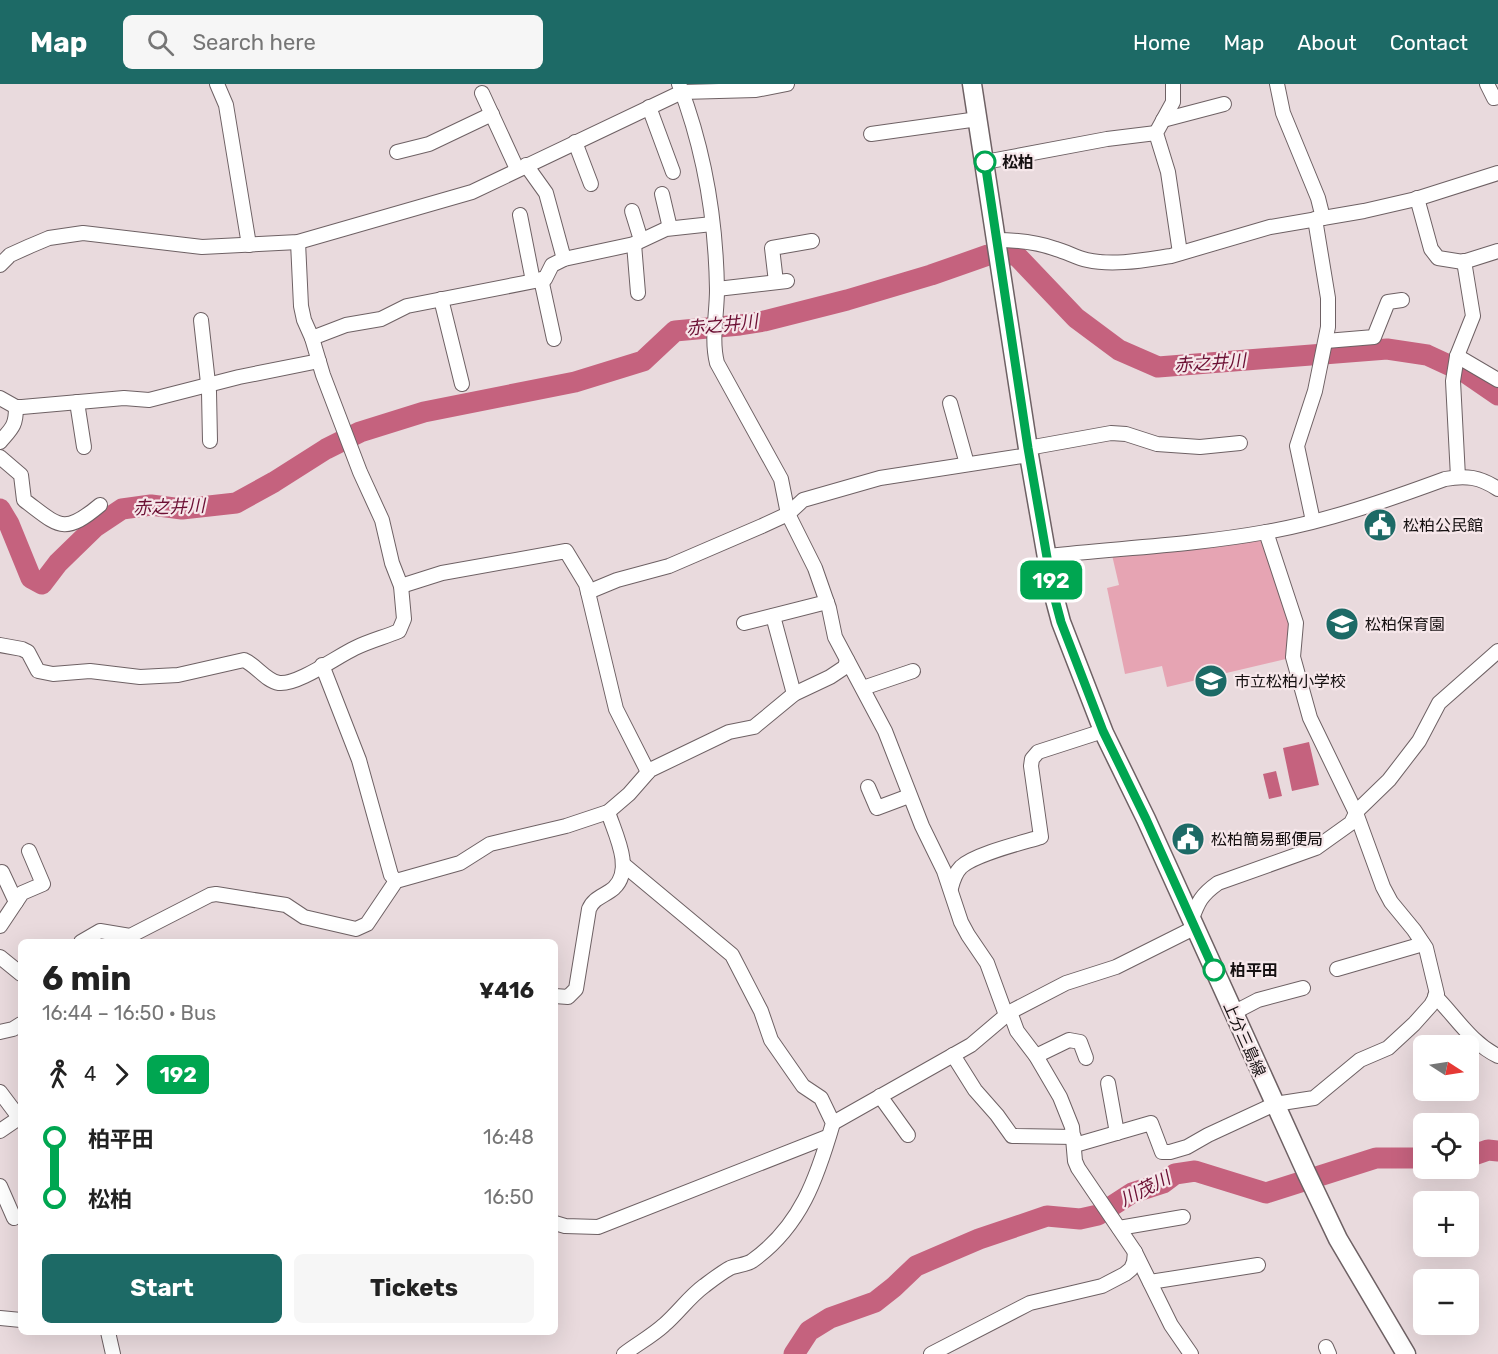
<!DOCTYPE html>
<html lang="en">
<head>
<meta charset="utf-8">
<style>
  :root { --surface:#fff; --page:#f6f6f6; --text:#222; --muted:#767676; --accent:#1d6a66 }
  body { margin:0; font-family:Rubik,"Noto Sans JP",sans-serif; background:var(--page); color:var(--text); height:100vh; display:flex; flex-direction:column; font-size:22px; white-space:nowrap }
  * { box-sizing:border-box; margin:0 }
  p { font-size:20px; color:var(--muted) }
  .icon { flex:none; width:33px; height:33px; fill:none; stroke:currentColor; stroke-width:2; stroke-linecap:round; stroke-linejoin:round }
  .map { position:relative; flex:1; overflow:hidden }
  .details { position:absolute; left:18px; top:855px; width:540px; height:396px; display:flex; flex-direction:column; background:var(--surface); border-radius:9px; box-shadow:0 6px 24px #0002 }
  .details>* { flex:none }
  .badge { padding:0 12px; border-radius:9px; font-size:21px; line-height:39px }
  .needle { width:39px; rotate:102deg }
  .buttons { position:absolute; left:1413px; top:951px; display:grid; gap:12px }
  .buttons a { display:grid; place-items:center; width:66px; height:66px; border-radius:9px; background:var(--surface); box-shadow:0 6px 24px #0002; font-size:30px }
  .map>.badge { position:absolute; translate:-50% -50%; box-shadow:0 0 0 3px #fff }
  .legs { display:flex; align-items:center; gap:9px; height:66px; padding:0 24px; font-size:20px }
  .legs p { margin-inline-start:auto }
  .overview { display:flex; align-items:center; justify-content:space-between; height:102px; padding:0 24px }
  h1 { font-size:33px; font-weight:700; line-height:45px }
  .action { display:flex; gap:12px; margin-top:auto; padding:12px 24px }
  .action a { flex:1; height:69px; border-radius:9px; background:var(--accent); color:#fff; font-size:24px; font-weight:700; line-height:69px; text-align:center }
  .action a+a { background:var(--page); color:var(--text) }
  ul { padding:0 24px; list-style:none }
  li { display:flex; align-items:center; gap:21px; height:60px; font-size:22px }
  li i { display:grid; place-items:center; width:9px; height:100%; margin:0 8px; background:currentColor }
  li i::after { content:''; width:15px; height:15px; margin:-8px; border:4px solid; border-radius:50%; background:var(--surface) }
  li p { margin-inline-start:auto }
  li:first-child i { background:linear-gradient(#0000 50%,currentColor 0) }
  li:last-child i { background:linear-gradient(currentColor 50%,#0000 0) }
  header { display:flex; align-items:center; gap:36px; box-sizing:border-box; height:84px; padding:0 30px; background:var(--accent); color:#fff }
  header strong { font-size:28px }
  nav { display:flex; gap:33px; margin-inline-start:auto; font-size:21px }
  .search { width:420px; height:54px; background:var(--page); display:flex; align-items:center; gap:15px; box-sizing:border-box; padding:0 21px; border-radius:9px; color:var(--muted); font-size:22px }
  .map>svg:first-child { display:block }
  .green { fill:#e6a4b3 }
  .water { fill:#c5627e }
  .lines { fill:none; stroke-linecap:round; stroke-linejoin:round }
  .river { stroke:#c5627e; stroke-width:21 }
  .minor-casing { stroke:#6e6164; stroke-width:16 }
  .major-casing { stroke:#6e6164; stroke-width:21 }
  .minor { stroke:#fff; stroke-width:14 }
  .major { stroke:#fff; stroke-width:18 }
  .line-1-casing { stroke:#fff; stroke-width:14 }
  .line-1 { stroke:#00a651; stroke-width:9 }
  .stop-1-dot { fill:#fff; stroke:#00a651; stroke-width:3 }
  .labels { text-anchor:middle; stroke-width:4.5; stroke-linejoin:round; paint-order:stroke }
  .stop-label { font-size:16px; font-weight:bold; fill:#151011; stroke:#f6e7ea; text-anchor:start }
  .poi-label { font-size:16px; fill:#151011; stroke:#f6e7ea; text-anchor:start }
  .street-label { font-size:16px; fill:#151011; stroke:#f6e7ea }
  .water-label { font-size:18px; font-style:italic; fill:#6c1034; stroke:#f6e7ea }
</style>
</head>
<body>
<header>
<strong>Map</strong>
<div class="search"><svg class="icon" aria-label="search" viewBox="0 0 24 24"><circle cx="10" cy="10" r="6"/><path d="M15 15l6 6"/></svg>Search here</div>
<nav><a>Home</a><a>Map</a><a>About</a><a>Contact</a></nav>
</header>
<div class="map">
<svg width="1498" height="1270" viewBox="0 0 1498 1270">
  <rect width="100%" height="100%" fill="#e9dadd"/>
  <path class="green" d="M1262 454 1291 537 1290 574 1167 603 1162 582 1125 590 1107 504 1119 501 1112 471Z"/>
  <g class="water">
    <path d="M1309 658 1319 701 1292 707 1283 664Z"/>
    <path d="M1276 687 1282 712 1269 715 1263 690Z"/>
  </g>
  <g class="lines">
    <g class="river">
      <path d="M0 425 9 440 31 494 42 500 58 479 95 443 122 425 151 421 182 425 236 419 274 398 326 365 360 348 424 328 575 298 643 277 675 247 740 241 764 237 847 216 931 191 988 171H1016L1076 234 1119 266 1158 283 1387 265 1427 271 1466 289 1498 311"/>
      <path d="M1468 1073 1488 1066 1498 1067"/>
      <path d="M794 1270 809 1247 830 1234 875 1218 894 1203 916 1182 979 1155 1047 1132 1080 1135 1098 1131 1132 1109 1163 1099 1175 1090 1195 1087 1266 1109 1376 1074H1424"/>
    </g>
    <defs>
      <g id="minor">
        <path d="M217 0 226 21 249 161"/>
        <path d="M679 0C704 65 716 137 717 206 717 230 711 255 717 279L781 395 788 430 815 484 829 524 835 553 885 647 922 742 944 787 961 838 968 851 987 879 1006 931"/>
        <path d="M1173 0V18L1156 49 1168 88 1180 169"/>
        <path d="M1277 0 1283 29 1318 114 1323 134"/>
        <path d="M1487 0 1494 14 1498 13"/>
        <path d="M482 9 517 85"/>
        <path d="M649 23 673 88"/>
        <path d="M1163 36 1224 20"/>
        <path d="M871 50 978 35"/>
        <path d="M575 58 591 100"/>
        <path d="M397 68 429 60 492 30"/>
        <path d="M985 78 1107 55 1156 49"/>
        <path d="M526 81 546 109 564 175"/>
        <path d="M662 110 670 144"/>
        <path d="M1417 114 1431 165 1438 174 1463 178 1498 167"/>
        <path d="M632 127 641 156"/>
        <path d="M520 131 533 197"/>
        <path d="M996 156C1016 156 1037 158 1056 165 1067 168 1077 174 1087 176 1114 182 1144 176 1171 172L1270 143 1364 127 1416 115 1498 89"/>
        <path d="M634 160 638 209"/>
        <path d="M0 181 10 171 30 162 49 154 83 149 202 163 298 158 472 108 682 8 756 6 787 0"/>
        <path d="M541 195 554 255"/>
        <path d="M776 198 772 164 812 157"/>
        <path d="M717 205 787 197"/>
        <path d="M441 215 462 300"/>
        <path d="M201 236 209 308 210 357"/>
        <path d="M312 254 346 241 381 235 407 222 545 195 552 181 564 175 634 160 666 145 712 140"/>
        <path d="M1326 257 1374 253 1388 218 1402 216"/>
        <path d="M1457 272 1498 296"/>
        <path d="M0 314 16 323H22L124 314 149 316 239 293 319 277"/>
        <path d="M77 318 84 363"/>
        <path d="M950 319 967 380"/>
        <path d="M0 358C12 344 16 342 16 323"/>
        <path d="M1028 364 1111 349 1126 350 1157 360 1200 363 1240 359"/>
        <path d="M0 373 21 391 24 416C59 442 63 452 100 421"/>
        <path d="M1458 393 1453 297 1457 272 1473 232 1464 177"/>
        <path d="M1313 437 1297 362 1315 307 1328 243V214L1315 135"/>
        <path d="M1047 472C1120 464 1194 461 1266 448 1325 438 1388 416 1445 395 1466 391 1480 393 1498 405"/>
        <path d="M401 502 442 489 566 467 586 500 616 625 648 688"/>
        <path d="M588 508 617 496 669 482 762 442 788 430 803 416 880 394 1029 371"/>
        <path d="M773 532 794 610"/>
        <path d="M744 539 827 518"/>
        <path d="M0 561 22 565 28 568 38 587 53 590 90 587 140 593 178 591 244 576C256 581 266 597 279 599 298 601 336 573 355 564 369 557 385 553 399 547L404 535 401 502 392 479 382 436 360 388 323 291 312 254 304 236 301 222 298 158"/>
        <path d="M322 581 359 676 391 791 396 797"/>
        <path d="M863 604 913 587"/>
        <path d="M868 703 877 724 909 712"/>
        <path d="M2 788 16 818"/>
        <path d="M951 804C953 796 955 789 961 783 975 770 1021 759 1041 753L1031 682 1032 675 1038 668 1103 647"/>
        <path d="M1191 837C1198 818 1201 811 1218 799L1316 764 1351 739 1357 727 1389 696 1419 657 1439 619 1498 567"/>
        <path d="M0 842 22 809 43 800 29 767"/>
        <path d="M81 858 100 847 130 852 210 811 216 810 286 821 304 833 356 845 367 840 396 797 460 779 490 760 566 742 608 728 629 710 650 686 729 648 754 643 794 610 830 593 845 583 847 576"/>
        <path d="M0 873 21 890"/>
        <path d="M1337 885 1423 860"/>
        <path d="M555 912 568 913 576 905 589 825C594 813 605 812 614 804 634 785 615 750 608 728"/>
        <path d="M1435 912C1456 933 1471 959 1498 972"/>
        <path d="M1010 928 1017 947 1036 972 1060 1013 1072 1043 1075 1077 1078 1084 1135 1168 1171 1241 1191 1270"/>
        <path d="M1233 929 1258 916 1303 904"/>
        <path d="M0 948 13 945 21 940"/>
        <path d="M953 971 975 1006 997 1031 1012 1052 1074 1053"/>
        <path d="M1036 972 1069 956 1080 958 1086 974"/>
        <path d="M1108 999 1117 1049"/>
        <path d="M0 1008 21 1036"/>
        <path d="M880 1012 908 1051"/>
        <path d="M833 1039 971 961 1010 928 1066 899 1116 883 1194 844"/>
        <path d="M0 1047 19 1034"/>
        <path d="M1075 1061 1151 1039 1162 1068H1170L1187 1063 1208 1051 1275 1020 1314 1014 1360 976 1388 964 1414 940 1431 921 1437 910 1426 864 1414 846 1391 818 1383 803 1356 729 1310 634 1293 573 1296 539 1266 448"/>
        <path d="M0 1102 14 1134"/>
        <path d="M555 1139 565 1142 598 1143 827 1053"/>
        <path d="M1119 1144 1183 1133"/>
        <path d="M1150 1198 1258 1181"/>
        <path d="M0 1234 21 1236"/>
        <path d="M108 1248 113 1270"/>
        <path d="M1326 1263 1329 1270"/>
        <path d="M624 1270C637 1260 652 1252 664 1241 678 1229 689 1213 704 1202 712 1196 721 1189 730 1184 737 1181 746 1181 752 1177 801 1142 817 1094 833 1039L821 1014 803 1002 771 956 761 927 732 871 624 781"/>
        <path d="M931 1270 1030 1219 1102 1202 1125 1190 1131 1185 1134 1178 1135 1168"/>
      </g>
      <path id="major" d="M972 0 1029 371 1053 508 1061 538 1104 649 1146 735 1307 1090 1338 1155 1406 1270"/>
    </defs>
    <use href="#minor" class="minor-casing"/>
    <use href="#major" class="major-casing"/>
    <use href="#minor" class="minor"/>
    <use href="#major" class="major"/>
  </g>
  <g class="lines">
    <defs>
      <path id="line-1" d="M985 78 1028 364 1053 508 1061 538 1103 647 1146 735 1214 886"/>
    </defs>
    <use href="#line-1" class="line-1-casing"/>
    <use href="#line-1" class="line-1"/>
  </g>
  <defs>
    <symbol id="civic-disc" viewBox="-11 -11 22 22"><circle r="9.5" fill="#1d6a66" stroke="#f6e7ea"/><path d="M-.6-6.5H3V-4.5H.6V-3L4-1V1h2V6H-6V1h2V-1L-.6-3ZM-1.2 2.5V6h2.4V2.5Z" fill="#fff"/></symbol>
    <symbol id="school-disc" viewBox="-11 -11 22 22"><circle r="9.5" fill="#1d6a66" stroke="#f6e7ea"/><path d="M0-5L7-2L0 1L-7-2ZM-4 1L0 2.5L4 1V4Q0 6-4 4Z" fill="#fff"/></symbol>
  </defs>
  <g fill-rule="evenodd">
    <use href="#civic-disc" x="1361" y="422" width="38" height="38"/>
    <use href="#school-disc" x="1323" y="521" width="38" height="38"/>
    <use href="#school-disc" x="1192" y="578" width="38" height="38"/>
    <use href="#civic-disc" x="1169" y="736" width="38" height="38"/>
  </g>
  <g class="stop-1-dot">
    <circle cx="985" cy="78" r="10"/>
    <circle cx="1214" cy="886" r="10"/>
  </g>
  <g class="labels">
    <g class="stop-label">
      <text x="1002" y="84">松柏</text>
      <text x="1230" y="892">柏平田</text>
    </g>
    <g class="poi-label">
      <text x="1403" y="447">松柏公民館</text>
      <text x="1365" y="546">松柏保育園</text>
      <text x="1234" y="603">市立松柏小学校</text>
      <text x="1211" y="761">松柏簡易郵便局</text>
    </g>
    <g class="street-label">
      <text transform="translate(1245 955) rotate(66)" y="6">上分三島線</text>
    </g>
    <g class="water-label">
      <text transform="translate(722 241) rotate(-6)" y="6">赤之井川</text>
      <text transform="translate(1210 279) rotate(-4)" y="6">赤之井川</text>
      <text transform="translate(169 423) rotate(-2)" y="6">赤之井川</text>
      <text transform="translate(1145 1105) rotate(-27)" y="6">川茂川</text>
    </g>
  </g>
</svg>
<div class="buttons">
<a><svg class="needle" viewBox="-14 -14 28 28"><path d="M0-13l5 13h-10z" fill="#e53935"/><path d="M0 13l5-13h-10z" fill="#767676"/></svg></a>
<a><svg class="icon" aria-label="locate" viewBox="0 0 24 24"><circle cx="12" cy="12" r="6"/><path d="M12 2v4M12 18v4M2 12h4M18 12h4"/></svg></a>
<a>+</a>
<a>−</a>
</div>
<b class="badge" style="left:1051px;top:496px;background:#00a651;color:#fff">192</b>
<section class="details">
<div class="overview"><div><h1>6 min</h1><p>16:44 – 16:50 · Bus</p></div><b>¥416</b></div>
<div class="legs"><svg class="icon" aria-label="walk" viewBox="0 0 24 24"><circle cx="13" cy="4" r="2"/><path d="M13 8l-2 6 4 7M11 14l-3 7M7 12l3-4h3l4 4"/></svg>4<svg class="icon" aria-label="forward" viewBox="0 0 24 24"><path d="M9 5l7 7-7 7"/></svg><b class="badge" style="background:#00a651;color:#fff">192</b></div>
<ul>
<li><i style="color:#00a651"></i><b>柏平田</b><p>16:48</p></li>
<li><i style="color:#00a651"></i><b>松柏</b><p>16:50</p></li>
</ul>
<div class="action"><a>Start</a><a>Tickets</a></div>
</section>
</div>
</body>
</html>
